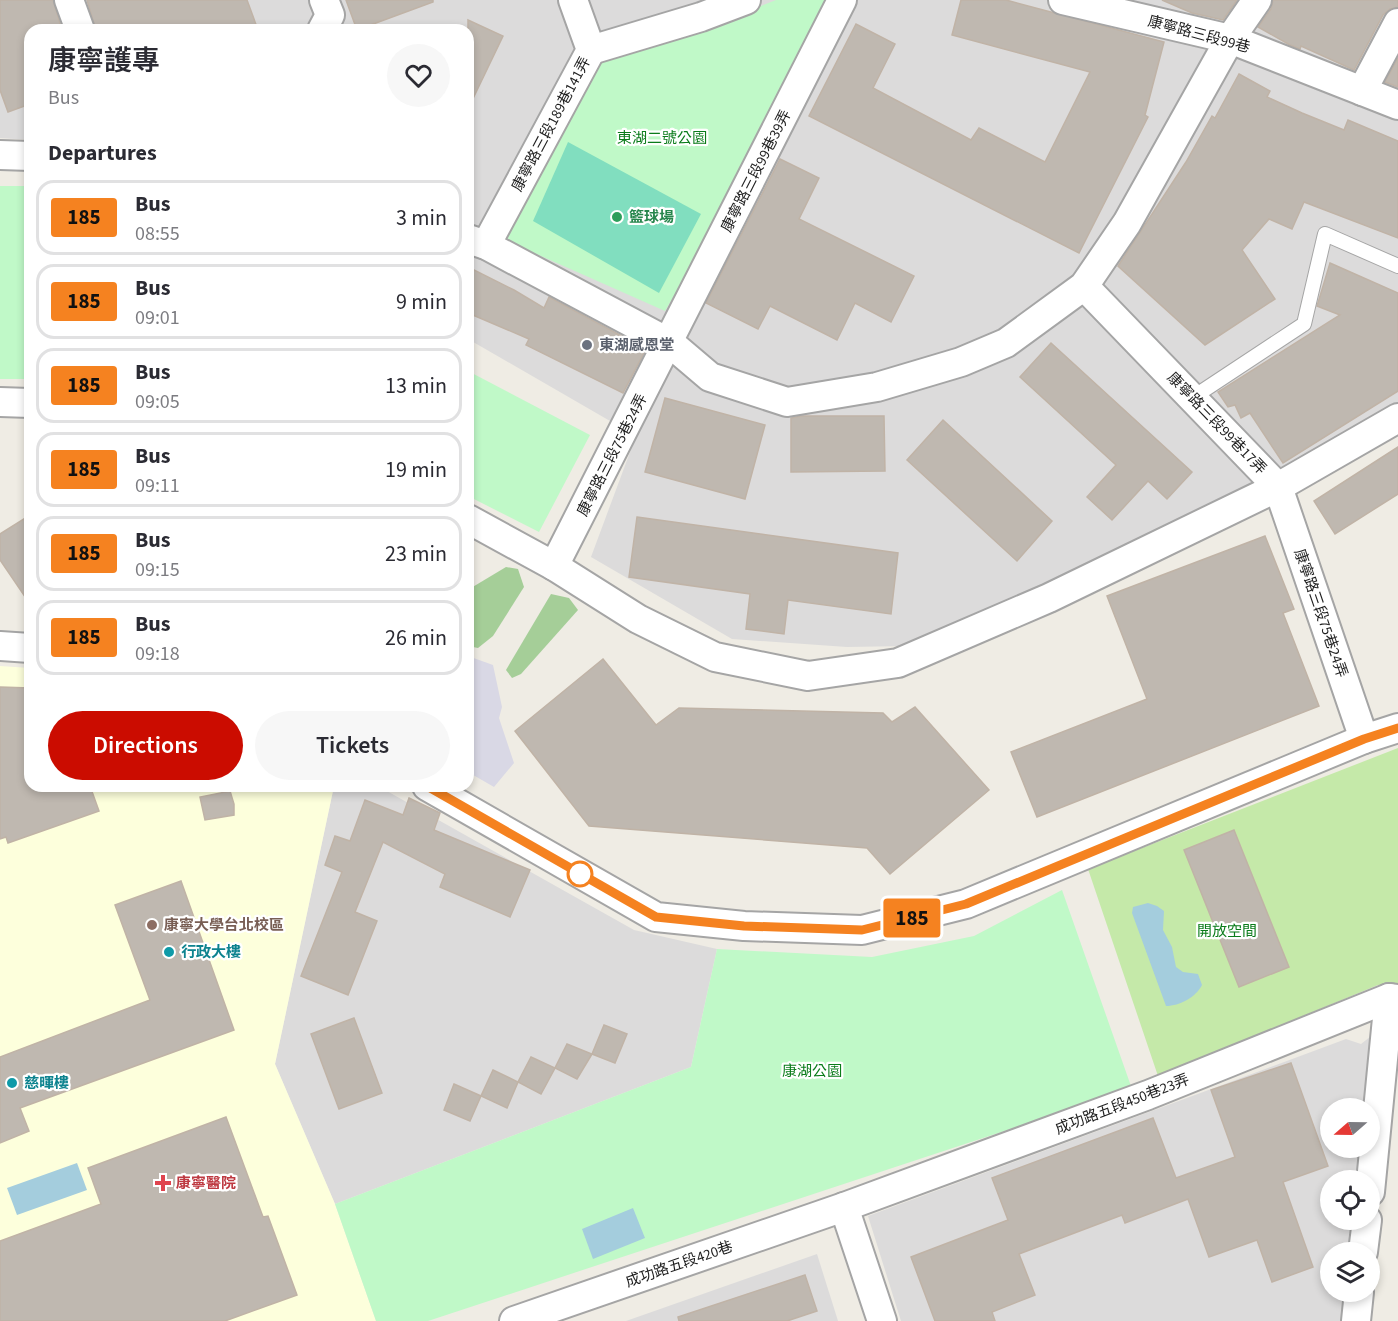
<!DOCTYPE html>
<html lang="en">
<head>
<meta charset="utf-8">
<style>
  :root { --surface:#fff; --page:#f7f7f7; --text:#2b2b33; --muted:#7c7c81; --line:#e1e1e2; --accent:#cb0c00 }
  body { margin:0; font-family:"Source Sans 3","Noto Sans TC",sans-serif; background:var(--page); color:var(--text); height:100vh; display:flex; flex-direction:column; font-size:22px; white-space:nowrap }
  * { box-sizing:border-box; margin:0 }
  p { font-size:20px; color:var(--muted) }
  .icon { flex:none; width:33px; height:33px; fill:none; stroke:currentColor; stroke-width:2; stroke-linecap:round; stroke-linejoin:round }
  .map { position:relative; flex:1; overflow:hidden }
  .details { position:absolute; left:24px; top:24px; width:450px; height:768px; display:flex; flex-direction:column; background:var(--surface); border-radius:18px; box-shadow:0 3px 9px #0003 }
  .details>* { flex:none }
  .badge { padding:0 12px; border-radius:4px; font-size:21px; line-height:39px }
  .needle { width:39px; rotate:250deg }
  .fabs { position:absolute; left:1320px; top:1098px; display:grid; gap:12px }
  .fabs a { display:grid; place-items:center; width:60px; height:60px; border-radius:50%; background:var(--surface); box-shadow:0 3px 9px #0003; font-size:30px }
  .map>.badge { position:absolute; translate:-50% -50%; box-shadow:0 0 0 3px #fff }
  h2 { padding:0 24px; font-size:22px; line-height:54px }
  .round { display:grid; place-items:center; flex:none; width:63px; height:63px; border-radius:32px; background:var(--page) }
  .summary { display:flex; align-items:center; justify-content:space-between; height:102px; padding:0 24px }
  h1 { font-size:28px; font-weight:600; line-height:45px }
  .action { display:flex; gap:12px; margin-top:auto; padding:12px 24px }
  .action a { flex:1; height:69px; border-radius:36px; background:var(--accent); color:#fff; font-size:24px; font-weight:600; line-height:69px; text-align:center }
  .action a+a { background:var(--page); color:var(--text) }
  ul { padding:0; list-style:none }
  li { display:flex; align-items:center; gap:18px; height:75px; margin:0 12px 9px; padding:0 12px; border:3px solid var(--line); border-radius:18px }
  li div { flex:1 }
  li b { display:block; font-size:22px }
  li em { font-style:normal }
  li .badge { min-width:66px; font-weight:700; text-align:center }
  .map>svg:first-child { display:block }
  .residential { fill:#dcdbdb }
  .education { fill:#fdffdc }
  .grass { fill:#c5e9a9 }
  .forest { fill:#a5ce98 }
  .park { fill:#c0f9c8 }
  .pitch { fill:#81debf }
  .plaza { fill:#d9d8e5 }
  .water { fill:#a4cddd }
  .building { fill:#bfb8b0; stroke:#c0b3a6; stroke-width:1.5 }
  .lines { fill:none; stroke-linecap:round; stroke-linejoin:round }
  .service-casing { stroke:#a5a5a5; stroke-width:16 }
  .minor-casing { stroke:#a5a5a5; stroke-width:32 }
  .service { stroke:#fff; stroke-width:14 }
  .minor { stroke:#fff; stroke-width:28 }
  .line-casing { stroke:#fff; stroke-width:14 }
  .line { stroke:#f58220; stroke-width:9 }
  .leisure-dot { fill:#2e9e5b; stroke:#fff; stroke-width:2 }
  .worship-dot { fill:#6b7280; stroke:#fff; stroke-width:2 }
  .stop-dot { fill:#fff; stroke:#f58220; stroke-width:3 }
  .education-dot { fill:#8d6e63; stroke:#fff; stroke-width:2 }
  .culture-dot { fill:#0f9aa8; stroke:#fff; stroke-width:2 }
  .health-dot { fill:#e0444e; stroke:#fff; stroke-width:2 }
  .labels { text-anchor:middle; stroke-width:4.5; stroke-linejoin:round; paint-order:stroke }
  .street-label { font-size:15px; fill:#1e1e1e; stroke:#fff }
  .park-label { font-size:15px; fill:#0b7c1b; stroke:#fff }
  .leisure-label { font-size:15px; font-weight:bold; fill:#27864d; stroke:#fff; text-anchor:start }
  .worship-label { font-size:15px; font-weight:bold; fill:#5b616d; stroke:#fff; text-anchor:start }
  .education-label { font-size:15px; font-weight:bold; fill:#785e54; stroke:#fff; text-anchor:start }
  .culture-label { font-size:15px; font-weight:bold; fill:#0d838f; stroke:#fff; text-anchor:start }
  .health-label { font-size:15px; font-weight:bold; fill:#be3a42; stroke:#fff; text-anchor:start }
</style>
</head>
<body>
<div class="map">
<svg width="1398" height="1321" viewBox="0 0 1398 1321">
  <rect width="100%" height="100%" fill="#efece4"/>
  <g class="residential">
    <path d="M0 0H1398V414L1349 447 906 646 847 647 732 639 591 557 636 436 468 339V30H30V140L0 138Z"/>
    <path d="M334 786H378L634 930 717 949 691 1067 335 1204 275 1064Z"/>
    <path d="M1380 1029 1370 1108H1330V1148H1369L1366 1180H1330V1220H1363L1360 1252H1330V1292H1356L1354 1321H901L868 1216 1346 1039 1361 1044Z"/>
    <path d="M817 1254 838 1321H626Z"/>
  </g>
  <path class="education" d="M0 666 30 668V786H334L275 1064 335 1204 376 1321H0Z"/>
  <path class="grass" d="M1398 748V987L1378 985 1158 1076 1088 869Z"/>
  <g class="forest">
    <path d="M506 567 518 569 524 587 493 636 478 648 468 646V595L471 588Z"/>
    <path d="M551 594 569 598 578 610 521 674 512 678 506 670Z"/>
  </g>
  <g class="park">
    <path d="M776 0H847L665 311 505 240 601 59 705 28Z"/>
    <rect x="0" y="186" width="30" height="193"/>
    <path d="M468 371 590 435 539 532 468 496Z"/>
    <path d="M1062 890 1132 1089 428 1321H376L335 1204 691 1067 717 949 872 957 974 936Z"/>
  </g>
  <path class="pitch" d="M568 142 701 214 659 293 533 221Z"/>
  <path class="plaza" d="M468 656 493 665 502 707 499 718 514 763 494 787 468 772Z"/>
  <g class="water">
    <path d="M1148 903 1157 906 1164 911 1163 930 1172 947 1176 967 1183 972 1198 974 1202 985C1196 997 1180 1006 1166 1006L1132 913 1133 907Z"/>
    <path d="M77 1163 87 1190 17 1215 7 1188Z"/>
    <path d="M633 1208 645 1238 593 1259 582 1229Z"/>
  </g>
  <g class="building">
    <path d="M0 0H53L62 30H30V104L8 112 0 90Z"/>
    <path d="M87 0H247L258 30H96Z"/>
    <path d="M346 0H433V2L357 30Z"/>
    <path d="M961 0H1006L1164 42 1145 115 1148 117 1079 253 809 116 856 24 895 44 873 88 971 140 979 128 1045 162 1090 72 952 35Z"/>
    <path d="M1162 0H1237L1223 20 1192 13Z"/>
    <path d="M1273 0H1398V7L1390 9 1383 15 1354 70 1301 46 1300 49 1290 45 1258 27 1271 9Z"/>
    <path d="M468 20 503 36 468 109Z"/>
    <path d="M1398 58V87L1385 82Z"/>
    <path d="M1239 74 1270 91 1267 97 1302 113 1344 130 1348 120 1398 141V238L1304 202 1292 229 1269 219 1242 250 1275 299 1205 345 1118 266 1186 162 1212 116 1215 118Z"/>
    <path d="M780 159 819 178 799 219 914 276 891 322 855 303 837 340 770 306 758 329 706 303Z"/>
    <path d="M1330 263 1398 293V391L1283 463 1250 413 1241 418 1235 405 1228 407 1218 392 1340 315 1317 306Z"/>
    <path d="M468 267 514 290 544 308 549 297 646 349 623 393 526 345 529 339 468 313Z"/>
    <path d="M1051 343 1192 472 1167 499 1148 481 1112 520 1087 497 1116 465 1020 377Z"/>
    <path d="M665 398 765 425 745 499 645 472Z"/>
    <path d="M801 416H884L885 471 791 472V418Z"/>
    <path d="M943 420 1052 521 1017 561 907 460Z"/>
    <path d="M1398 447V494L1335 534 1314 501Z"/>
    <path d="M30 515V604L0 560V534Z"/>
    <path d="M637 517 898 553 891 614 788 600 784 634 746 629 750 594 629 577Z"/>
    <path d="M1265 536 1294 609 1283 613 1319 706 1037 817 1011 752 1147 699 1107 596Z"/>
    <path d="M603 659 656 725 679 708 883 713 892 722 915 707 989 790 890 874 867 848 589 826 515 731Z"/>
    <path d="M0 687 30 688V786H90L99 811 8 843 6 837 0 839Z"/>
    <path d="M230 791 234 804V815L205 820 200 797Z"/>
    <path d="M409 798 440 813 434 830 530 870 510 917 440 887 445 874 383 842 355 912 377 921 348 995 301 976 342 872 325 865 335 836 350 841 365 800 403 815Z"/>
    <path d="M1234 830 1289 967 1239 987 1184 850Z"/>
    <path d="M181 881 234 1030 20 1108 29 1131 0 1143V1057L150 1000 115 905Z"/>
    <path d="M354 1018 382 1093 339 1109 311 1034Z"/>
    <path d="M604 1025 627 1034 615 1063 592 1054Z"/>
    <path d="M567 1044 592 1054 577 1079 555 1068Z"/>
    <path d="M531 1057 555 1068 541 1094 518 1082Z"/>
    <path d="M1291 1063 1328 1166 1283 1182 1313 1267 1272 1282 1257 1240 1209 1257 1188 1199 1125 1223 1122 1215 1019 1254 1035 1295 992 1312 995 1321H935L911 1257 1008 1220 992 1178 1153 1118 1176 1178 1235 1157 1211 1090Z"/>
    <path d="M493 1070 518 1082 507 1108 481 1096Z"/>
    <path d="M454 1084 481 1096 470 1121 444 1110Z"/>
    <path d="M226 1117 263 1217 268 1216 297 1295 225 1321H0V1241L101 1204 88 1168Z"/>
    <path d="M805 1275 817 1311 787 1321H679L678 1317Z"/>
  </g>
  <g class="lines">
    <defs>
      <path id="service" d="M1192 398 1304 324 1325 234 1398 266"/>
      <g id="minor">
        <path d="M69 0 80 30"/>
        <path d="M1063 0 1230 39 1398 105"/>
        <path d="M322 30 330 15 324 0"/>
        <path d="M591 50 701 17 746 0"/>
        <path d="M1362 91 1398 23"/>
        <path d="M0 155 30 156"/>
        <path d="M468 239 486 245 670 343 710 377 787 402 877 387 961 362 1006 343 1084 286 1127 223 1230 39 1257 0"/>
        <path d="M486 245 591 50 573 0"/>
        <path d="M1084 286 1278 487 1364 739"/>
        <path d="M0 402 30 403"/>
        <path d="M468 519 554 566 638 619 715 657 808 676 898 663 1049 598 1278 487 1398 418"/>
        <path d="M554 566 842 0"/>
        <path d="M0 646 30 648"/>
        <path d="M427 786 656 917 744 926 862 930 966 904 1364 739 1398 728"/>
        <path d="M1370 1192 1389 998"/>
        <path d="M844 1207 882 1321"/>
        <path d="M1363 1252 1367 1220"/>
        <path d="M514 1321 844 1207 1148 1095 1389 998 1398 999"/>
        <path d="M1356 1321 1359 1292"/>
      </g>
    </defs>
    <use href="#service" class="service-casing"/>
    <use href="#minor" class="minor-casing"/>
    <use href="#service" class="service"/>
    <use href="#minor" class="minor"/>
  </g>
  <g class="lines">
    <defs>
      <path id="line" d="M427 786 656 917 744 926 862 930 966 904 1364 739 1398 728"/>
    </defs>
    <use href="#line" class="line-casing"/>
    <use href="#line" class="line"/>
  </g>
  <circle class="leisure-dot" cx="617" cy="217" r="6"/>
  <circle class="worship-dot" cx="587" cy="345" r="6"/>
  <circle class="stop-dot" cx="580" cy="874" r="12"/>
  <circle class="education-dot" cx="152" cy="925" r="6"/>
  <g class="culture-dot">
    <circle cx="169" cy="952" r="6"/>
    <circle cx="12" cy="1083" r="6"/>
  </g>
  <path class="health-dot" d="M160 1174h6v6h6v6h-6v6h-6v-6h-6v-6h6z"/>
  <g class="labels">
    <g class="street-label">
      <text transform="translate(1199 34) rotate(15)" y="5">康寧路三段99巷</text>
      <text transform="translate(551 124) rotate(-62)" y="5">康寧路三段189巷141弄</text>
      <text transform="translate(756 171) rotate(-63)" y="5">康寧路三段99巷39弄</text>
      <text transform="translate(1217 423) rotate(46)" y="5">康寧路三段99巷17弄</text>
      <text transform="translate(612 455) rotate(-63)" y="5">康寧路三段75巷24弄</text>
      <text transform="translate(1321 613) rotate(71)" y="5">康寧路三段75巷24弄</text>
      <text transform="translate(1122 1104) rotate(-21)" y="5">成功路五段450巷23弄</text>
      <text transform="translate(679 1264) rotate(-19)" y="5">成功路五段420巷</text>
    </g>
    <g class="park-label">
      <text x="662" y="143">東湖二號公園</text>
      <text x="1227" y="936">開放空間</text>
      <text x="812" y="1076">康湖公園</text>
    </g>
    <g class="leisure-label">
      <text x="629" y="222">籃球場</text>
    </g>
    <g class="worship-label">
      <text x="599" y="350">東湖感恩堂</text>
    </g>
    <g class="education-label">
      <text x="164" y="930">康寧大學台北校區</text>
    </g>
    <g class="culture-label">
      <text x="181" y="957">行政大樓</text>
      <text x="24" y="1088">慈暉樓</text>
    </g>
    <g class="health-label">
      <text x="176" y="1188">康寧醫院</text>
    </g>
  </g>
</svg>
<div class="fabs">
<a><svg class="needle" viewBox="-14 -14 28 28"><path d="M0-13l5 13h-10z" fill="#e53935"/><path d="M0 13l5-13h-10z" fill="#7c7c81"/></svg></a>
<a><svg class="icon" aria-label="locate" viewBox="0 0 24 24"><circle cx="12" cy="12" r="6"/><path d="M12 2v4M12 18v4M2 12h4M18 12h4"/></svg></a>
<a><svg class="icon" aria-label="layers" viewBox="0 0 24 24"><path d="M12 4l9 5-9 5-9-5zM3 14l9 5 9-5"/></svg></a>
</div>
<b class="badge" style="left:912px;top:918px;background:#f58220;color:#111">185</b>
<section class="details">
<div class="summary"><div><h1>康寧護專</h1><p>Bus</p></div><a class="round"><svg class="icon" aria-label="heart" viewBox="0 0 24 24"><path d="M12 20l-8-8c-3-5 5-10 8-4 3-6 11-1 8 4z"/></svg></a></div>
<h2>Departures</h2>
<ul>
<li><span class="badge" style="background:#f58220;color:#111">185</span><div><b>Bus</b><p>08:55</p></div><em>3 min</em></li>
<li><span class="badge" style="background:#f58220;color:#111">185</span><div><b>Bus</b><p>09:01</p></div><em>9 min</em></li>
<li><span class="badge" style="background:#f58220;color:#111">185</span><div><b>Bus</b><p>09:05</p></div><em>13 min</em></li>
<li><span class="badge" style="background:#f58220;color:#111">185</span><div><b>Bus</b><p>09:11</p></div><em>19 min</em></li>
<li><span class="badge" style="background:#f58220;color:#111">185</span><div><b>Bus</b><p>09:15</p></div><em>23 min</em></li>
<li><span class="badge" style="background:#f58220;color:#111">185</span><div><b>Bus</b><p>09:18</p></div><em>26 min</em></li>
</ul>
<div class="action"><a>Directions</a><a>Tickets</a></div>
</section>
</div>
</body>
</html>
